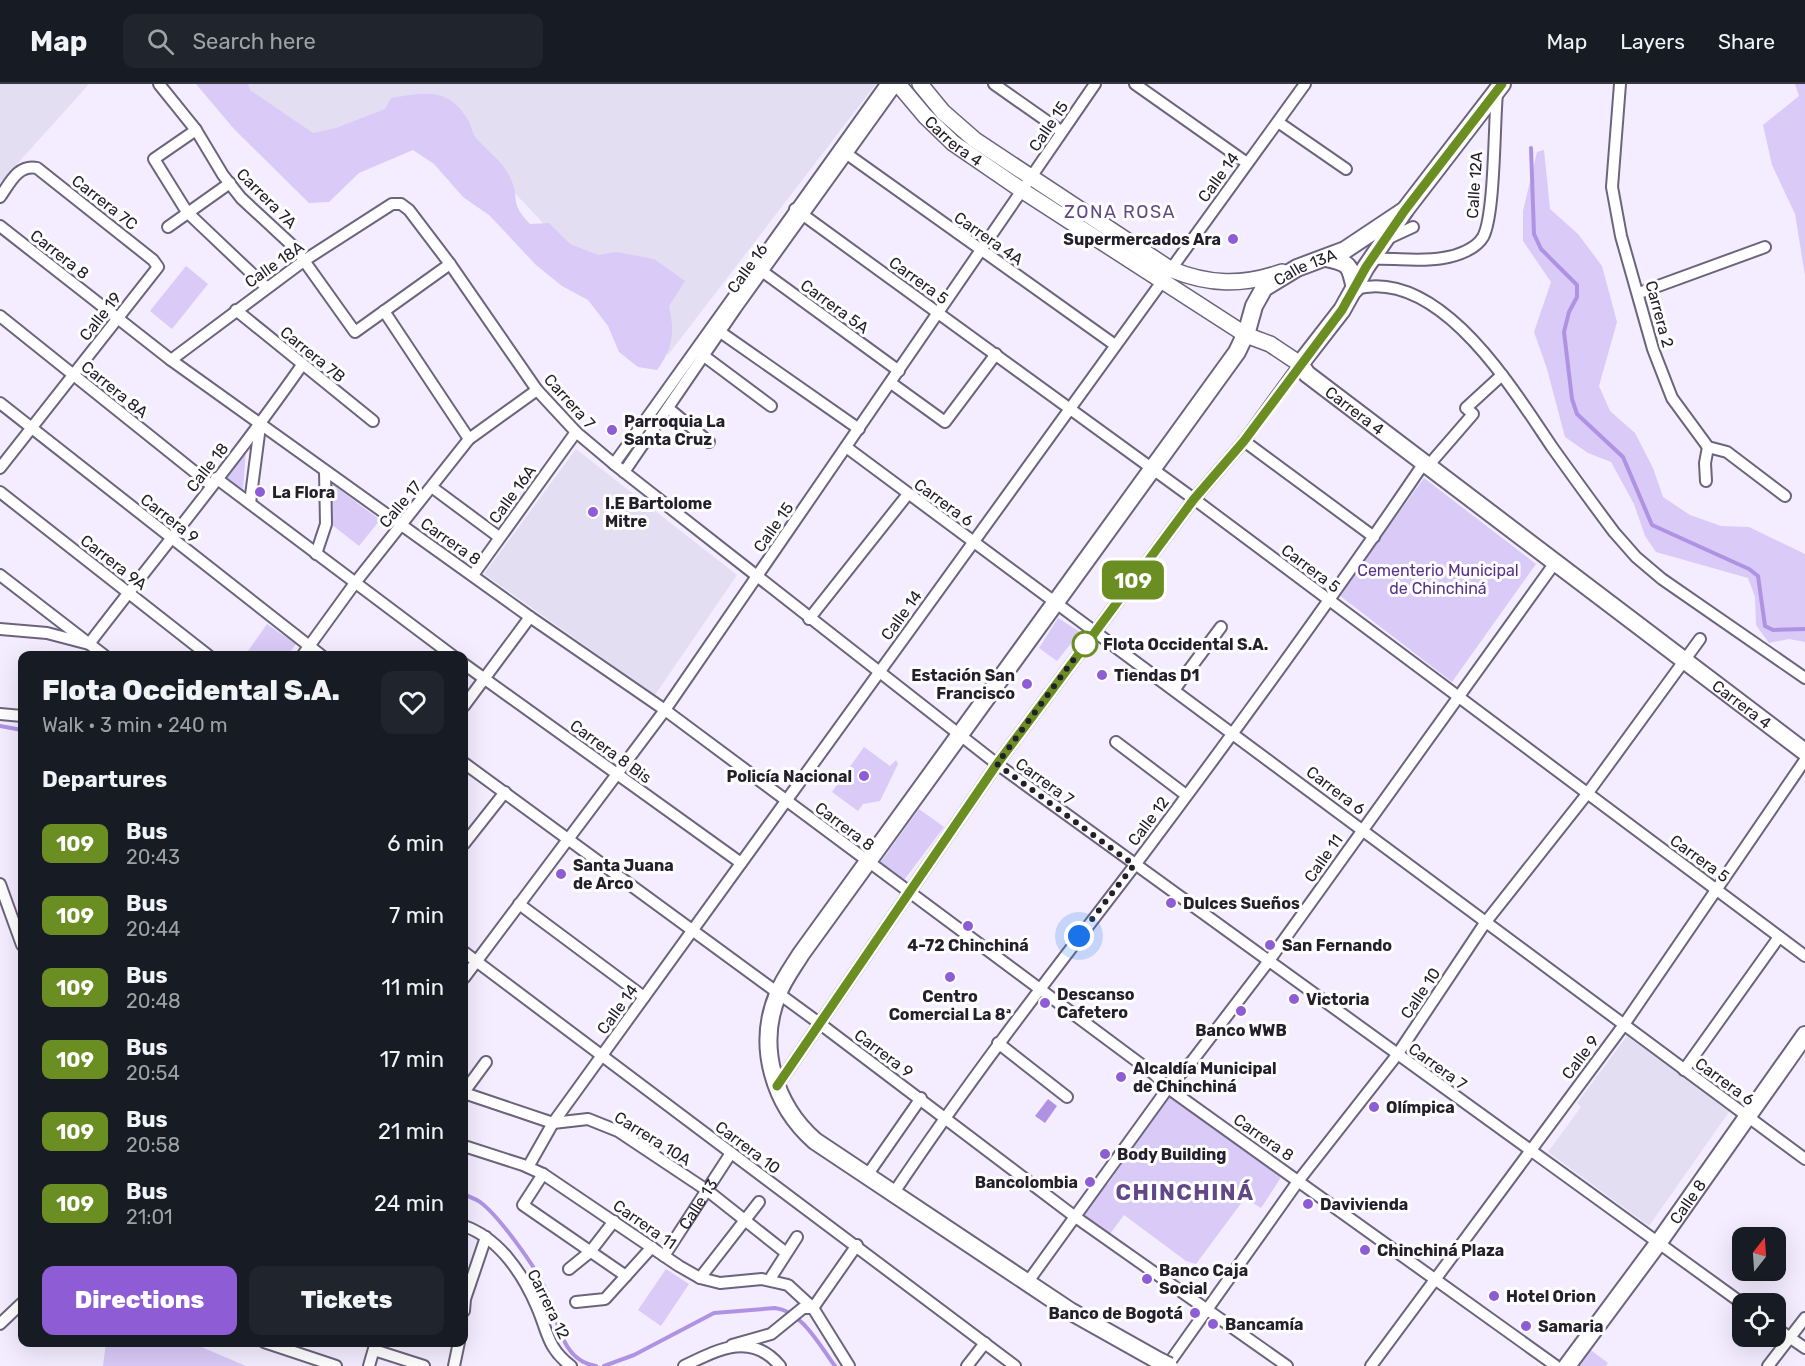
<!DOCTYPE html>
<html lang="en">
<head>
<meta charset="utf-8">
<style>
  :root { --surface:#171b24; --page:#20242c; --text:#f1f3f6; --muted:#9ea1a6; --line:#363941; --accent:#8e5cd5 }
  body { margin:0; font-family:Rubik,sans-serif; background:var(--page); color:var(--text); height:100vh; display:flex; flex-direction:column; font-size:22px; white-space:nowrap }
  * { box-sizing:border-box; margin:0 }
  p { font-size:20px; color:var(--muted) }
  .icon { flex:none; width:33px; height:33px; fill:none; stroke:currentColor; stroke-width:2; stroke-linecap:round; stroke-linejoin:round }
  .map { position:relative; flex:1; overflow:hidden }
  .sheet { position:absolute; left:18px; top:567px; width:450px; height:696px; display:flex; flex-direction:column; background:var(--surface); border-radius:12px; box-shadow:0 6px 24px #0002 }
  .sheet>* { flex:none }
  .badge { padding:0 12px; border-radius:9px; font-size:21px; line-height:39px }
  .needle { width:39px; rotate:17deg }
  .controls { position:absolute; left:1732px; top:1143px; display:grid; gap:12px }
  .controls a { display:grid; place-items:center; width:54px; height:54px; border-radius:12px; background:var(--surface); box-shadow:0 6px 24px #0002; font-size:30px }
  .you { position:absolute; width:30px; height:30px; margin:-15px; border:4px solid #fff; border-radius:50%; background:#1a73e8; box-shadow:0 0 0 9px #1a73e833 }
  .map>.badge { position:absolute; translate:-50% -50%; box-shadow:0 0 0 3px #fff }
  h2 { padding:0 24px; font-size:22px; line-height:54px }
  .round { display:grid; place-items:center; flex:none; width:63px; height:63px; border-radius:12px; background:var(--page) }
  .head { display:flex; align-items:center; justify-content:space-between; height:102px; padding:0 24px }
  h1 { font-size:28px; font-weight:800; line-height:45px }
  .button { display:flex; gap:12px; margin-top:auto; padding:12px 24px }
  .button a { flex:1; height:69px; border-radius:12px; background:var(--accent); color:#fff; font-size:24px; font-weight:800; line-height:69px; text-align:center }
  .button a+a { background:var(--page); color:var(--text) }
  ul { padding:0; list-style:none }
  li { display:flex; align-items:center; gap:18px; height:72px; padding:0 24px }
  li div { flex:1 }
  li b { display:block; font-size:22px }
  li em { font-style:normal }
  li .badge { min-width:66px; font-weight:700; text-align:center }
  header { display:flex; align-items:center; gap:36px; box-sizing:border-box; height:84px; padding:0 30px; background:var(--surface); border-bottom:2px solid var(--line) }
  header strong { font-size:28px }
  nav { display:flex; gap:33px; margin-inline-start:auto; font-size:21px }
  .search { width:420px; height:54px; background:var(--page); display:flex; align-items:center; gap:15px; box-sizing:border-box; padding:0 21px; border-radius:12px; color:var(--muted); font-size:22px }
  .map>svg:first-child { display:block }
  .built { fill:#e4def3 }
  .green { fill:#d9caf8 }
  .water { fill:#af93e2 }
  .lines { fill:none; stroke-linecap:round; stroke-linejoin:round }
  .stream { stroke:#af93e2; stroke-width:4 }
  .minor-casing { stroke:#6c647d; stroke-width:14 }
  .secondary-casing { stroke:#6c647d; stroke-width:18 }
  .primary-casing { stroke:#6c647d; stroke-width:20 }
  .minor { stroke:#fff; stroke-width:10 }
  .secondary { stroke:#fff; stroke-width:15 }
  .primary { stroke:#fff; stroke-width:16 }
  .primary-bridge-casing { stroke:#6c647d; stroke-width:20; stroke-linecap:butt }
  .primary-bridge { stroke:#fff; stroke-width:16 }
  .line-casing { stroke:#fff; stroke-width:14 }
  .line { stroke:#6b8e23; stroke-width:9 }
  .walk { stroke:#24202b; stroke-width:6; stroke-dasharray:0 10.8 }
  .poi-dot { fill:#8e5cd5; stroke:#fefefe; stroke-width:2 }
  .stop-dot { fill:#fff; stroke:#6b8e23; stroke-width:3 }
  .labels { text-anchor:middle; stroke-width:6; stroke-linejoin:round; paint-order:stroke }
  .street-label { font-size:16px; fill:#24202b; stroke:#fefefe }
  .poi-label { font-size:16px; font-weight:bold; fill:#24202b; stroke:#fefefe; text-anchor:start }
  .park-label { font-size:16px; fill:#58318c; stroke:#fefefe }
  .stop-label { font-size:16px; font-weight:bold; fill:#24202b; stroke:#fefefe; text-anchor:start }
  .neighbourhood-label { font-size:18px; letter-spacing:1.5px; fill:#614987; stroke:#fefefe }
  .district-label { font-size:22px; font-weight:bold; letter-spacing:1.5px; fill:#614987; stroke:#fefefe }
</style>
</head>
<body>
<header>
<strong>Map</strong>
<div class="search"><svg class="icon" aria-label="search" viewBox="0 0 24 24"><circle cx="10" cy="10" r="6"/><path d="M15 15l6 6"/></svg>Search here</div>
<nav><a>Map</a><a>Layers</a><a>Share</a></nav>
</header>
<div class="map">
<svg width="1805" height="1282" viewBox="0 0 1805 1282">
  <rect width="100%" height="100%" fill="#f3edff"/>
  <g class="built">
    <path d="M0 0H89L0 99Z"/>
    <path d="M226 0H876L668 271 434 24 293 64Z"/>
    <path d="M576 365 737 491 655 611 484 490Z"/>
    <path d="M1627 952 1729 1028 1649 1142 1548 1068 1581 1023 1577 1019Z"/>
  </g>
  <g class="green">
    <path d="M196 0H248L250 6 313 49 336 44 385 25 391 14C424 9 448 2 468 36 472 42 472 51 478 56 489 69 504 78 511 95 520 117 509 118 530 140L549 139 570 160 598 171 616 168 654 175 685 197 669 222C675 249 673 264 657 286L638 283 619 268 608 242 588 216 562 202 536 181 489 131 463 113 434 80 413 66 359 89 329 118 309 119 234 45Z"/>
    <path d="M1795 0H1805V191L1795 130 1772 81 1763 41 1799 12Z"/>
    <path d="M1544 66 1550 125 1578 150 1602 182 1617 238 1599 302 1610 327 1635 349 1653 384 1663 413 1690 431 1721 442 1749 443 1805 470V558L1789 555 1769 559 1756 541 1755 513 1748 494 1656 468 1645 452 1634 420 1611 378 1588 369 1565 353 1547 285 1534 248 1551 198 1523 157V127L1537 68Z"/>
    <path d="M186 182 208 200 172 245 150 227Z"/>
    <path d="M246 365 243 407 227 395 226 390Z"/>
    <path d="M1424 394 1536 480 1452 598 1339 511Z"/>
    <path d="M332 400 380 436 359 462 331 440Z"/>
    <path d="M1058 534 1080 548 1057 577 1039 564Z"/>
    <path d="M267 540 296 560 288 571H254L248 567Z"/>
    <path d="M864 663 890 682 896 676 898 680 880 717 863 720 858 727 832 708Z"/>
    <path d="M919 725 944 743 904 796 880 779Z"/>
    <path d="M1171 1012 1279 1089 1280 1095 1261 1124 1245 1114 1196 1180 1186 1177 1124 1131 1110 1150C1099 1147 1086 1138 1084 1126L1101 1099 1108 1100 1121 1081 1119 1073 1165 1013Z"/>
    <path d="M666 1185 689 1200 661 1242 638 1226Z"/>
    <path d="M106 1259H192L246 1282H103Z"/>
    <path d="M1584 1261 1608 1279 1606 1282H1568Z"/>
  </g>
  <path class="water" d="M1048 1015 1057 1022 1045 1039 1035 1032Z"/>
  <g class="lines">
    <g class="stream">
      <path d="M1531 64 1534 150 1541 165 1577 201V213L1569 228 1564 248 1572 315 1577 330 1623 373 1652 441 1749 485 1758 492 1765 542 1773 546 1805 545"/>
      <path d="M0 642 22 646"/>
      <path d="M464 1110C469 1113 476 1115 480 1118 499 1132 534 1181 544 1202 558 1230 558 1276 596 1282"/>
      <path d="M604 1282 634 1271 714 1229 775 1224C802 1227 820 1262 835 1282"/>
    </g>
    <defs>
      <g id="minor">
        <path d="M159 0 196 46 223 91 241 114 295 164 355 248 450 180"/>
        <path d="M994 0 1061 47"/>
        <path d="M1135 0 1247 79"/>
        <path d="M1620 0 1612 103 1621 152 1653 265 1672 314 1708 363 1727 368 1785 412"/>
        <path d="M1278 38 1346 85"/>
        <path d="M196 46 154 75 187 128 266 203"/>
        <path d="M847 70 1115 261"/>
        <path d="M0 113C10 99 18 80 37 84L153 176 158 183 0 384"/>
        <path d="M795 125 1194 415 1805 872"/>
        <path d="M0 142 171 276 530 533 665 626 1154 990 1168 1004 1556 1282"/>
        <path d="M168 143 230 99"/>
        <path d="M1387 155 1413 143"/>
        <path d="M1373 175C1396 174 1421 178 1443 174 1457 172 1476 165 1483 153 1495 131 1494 40 1497 9"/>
        <path d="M759 185 899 287"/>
        <path d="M1355 205C1439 182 1512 304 1552 363 1572 391 1593 420 1614 448L1636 473 1662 495 1805 594"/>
        <path d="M1639 209 1765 163"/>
        <path d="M236 226 373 337"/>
        <path d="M384 227 469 355"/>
        <path d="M0 232 211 401"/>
        <path d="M716 245 859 345"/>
        <path d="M700 269 771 322"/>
        <path d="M171 276 305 176 392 120H401L409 126 450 180 537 306 576 348 614 380 997 680 1743 1220"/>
        <path d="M891 299 945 338 996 270"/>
        <path d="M0 319 322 572"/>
        <path d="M668 324 709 358"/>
        <path d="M1244 357 1374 453"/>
        <path d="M846 363 1805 1075"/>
        <path d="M614 380 886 0"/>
        <path d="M1428 382 1473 330 1466 324 1502 291"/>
        <path d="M624 388 736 224 897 0"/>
        <path d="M216 394 453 572"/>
        <path d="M1706 397 1705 379 1708 363"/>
        <path d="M433 404 499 453"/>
        <path d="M0 408 209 572"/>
        <path d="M250 419 260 342"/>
        <path d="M316 470 326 440 325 387"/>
        <path d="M0 491 105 572"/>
        <path d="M473 491 576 348"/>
        <path d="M809 535 908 410"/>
        <path d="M0 545 47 549 89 560C160 467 235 377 302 281"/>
        <path d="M302 572 355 499 469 355 537 306"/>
        <path d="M464 580 741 779"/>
        <path d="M1174 606 1221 543"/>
        <path d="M464 622 530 533"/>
        <path d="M0 630 22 632"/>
        <path d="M1116 658 1186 711"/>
        <path d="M464 679 819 939 1074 1132 1287 1282"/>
        <path d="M464 760 505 708"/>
        <path d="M0 800 22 861"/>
        <path d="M519 820 644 913"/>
        <path d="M464 868 1015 1282"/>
        <path d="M464 894 665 626 1095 0"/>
        <path d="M998 959 1067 1013"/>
        <path d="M1684 986 1779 853"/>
        <path d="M777 1002 997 680 1194 415 1244 357 1300 280"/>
        <path d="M464 1008 486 978"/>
        <path d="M464 1009 553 1039"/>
        <path d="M553 1039 588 1035 618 1047 708 1107 785 1168"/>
        <path d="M464 1062 523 1081 543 1090 679 1182 700 1194 720 1199 762 1195 788 1201 813 1224 849 1282"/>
        <path d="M528 1083 553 1039 1305 0"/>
        <path d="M543 1090 523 1121 626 1192"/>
        <path d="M866 1093 921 1014"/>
        <path d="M893 1110C969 996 1052 889 1135 781 1234 649 1332 515 1424 379"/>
        <path d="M464 1142C499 1154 523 1190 537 1223 548 1248 547 1264 571 1282"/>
        <path id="s1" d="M664 1172 731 1069"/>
        <path d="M569 1185 590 1168 614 1137"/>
        <path d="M700 1194 759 1118"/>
        <path d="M770 1195 797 1153"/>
        <path d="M1027 1199 1168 1004 1193 976 1268 878 1554 480"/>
        <path d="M576 1218 605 1215 652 1163"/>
        <path d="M464 1227 465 1215 486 1153"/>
        <path d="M0 1240 22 1219"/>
        <path d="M1776 1244 1805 1264"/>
        <path d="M264 1258 336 1282"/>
        <path d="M732 1261 771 1250 803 1224H813L857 1161"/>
        <path d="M374 1266 424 1282"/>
        <path d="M369 1282 376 1258"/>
        <path d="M454 1282 459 1258"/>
        <path d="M684 1282C717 1266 751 1247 780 1282"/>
        <path d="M967 1282 985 1259"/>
        <path d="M1167 1282 1299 1096 1397 971 1485 839 1587 710 1700 555"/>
        <path d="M1371 1282 1623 942 1805 676"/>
        <path d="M1768 1282 1805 1234"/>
      </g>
      <g id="secondary">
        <path id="s2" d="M898 0 925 32 953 59 1023 107 1246 251 1270 260 1300 280"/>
        <path d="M920 0 943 28 975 56 1170 185C1209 201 1242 202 1282 188"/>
      </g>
      <g id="primary">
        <path id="s3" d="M1502 0 1405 126 1366 183 1342 226 1300 280 1307 290 1805 668"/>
        <path d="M1326 174C1350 179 1350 181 1355 205"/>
        <path id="s4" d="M1159 1277 1070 1227 815 1057C774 1021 756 962 778 910 783 896 793 883 801 870L1237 268 1247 247 1254 222 1264 204 1297 184 1345 166 1405 126"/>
        <path id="s5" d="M1567 1282 1659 1158 1805 951"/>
      </g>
    </defs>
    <use href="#minor" class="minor-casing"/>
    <use href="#secondary" class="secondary-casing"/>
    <use href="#primary" class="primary-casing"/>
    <use href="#minor" class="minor"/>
    <use href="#secondary" class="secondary"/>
    <use href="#primary" class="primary"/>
    <defs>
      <path id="primary-bridge" d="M1159 1277 1169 1282"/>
    </defs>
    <use href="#primary-bridge" class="primary-bridge-casing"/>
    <use href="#primary-bridge" class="primary-bridge"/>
  </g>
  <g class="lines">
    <defs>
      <path id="line" d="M777 1002 997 680 1194 415 1244 357 1342 226 1366 183 1405 126 1502 0"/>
    </defs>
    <use href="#line" class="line-casing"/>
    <use href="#line" class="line"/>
    <path class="walk" d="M1079 852 1134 781 997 680 1085 560"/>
  </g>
  <g class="poi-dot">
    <circle cx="1233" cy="155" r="6"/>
    <circle cx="612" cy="346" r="6"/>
    <circle cx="260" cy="408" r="6"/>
    <circle cx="593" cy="428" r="6"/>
    <circle cx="1102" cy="591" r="6"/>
    <circle cx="1027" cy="600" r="6"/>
    <circle cx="864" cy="692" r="6"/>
    <circle cx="561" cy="790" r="6"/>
    <circle cx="1171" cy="819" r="6"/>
    <circle cx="968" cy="842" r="6"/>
    <circle cx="1270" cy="861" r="6"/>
    <circle cx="950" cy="893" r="6"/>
    <circle cx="1294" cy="915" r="6"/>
    <circle cx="1045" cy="919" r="6"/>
    <circle cx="1241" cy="927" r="6"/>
    <circle cx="1121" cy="993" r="6"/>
    <circle cx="1374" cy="1023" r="6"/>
    <circle cx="1105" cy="1070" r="6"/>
    <circle cx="1090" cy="1098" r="6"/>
    <circle cx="1308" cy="1120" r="6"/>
    <circle cx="1365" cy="1166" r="6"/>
    <circle cx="1147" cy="1195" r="6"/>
    <circle cx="1494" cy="1212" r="6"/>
    <circle cx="1195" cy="1229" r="6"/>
    <circle cx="1213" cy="1240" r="6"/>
    <circle cx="1526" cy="1242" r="6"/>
  </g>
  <circle class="stop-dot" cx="1085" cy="560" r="12"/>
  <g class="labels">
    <g class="street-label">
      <text transform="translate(1048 42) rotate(-56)" y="6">Calle 15</text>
      <text dy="6" stroke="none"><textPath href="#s2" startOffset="80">Carrera 4</textPath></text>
      <text transform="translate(1218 93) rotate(-54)" y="6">Calle 14</text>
      <text transform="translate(1474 101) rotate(-86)" y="6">Calle 12A</text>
      <text transform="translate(267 114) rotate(45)" y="6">Carrera 7A</text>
      <text transform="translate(105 118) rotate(38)" y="6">Carrera 7C</text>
      <text transform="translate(989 154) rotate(35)" y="6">Carrera 4A</text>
      <text transform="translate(60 170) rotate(38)" y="6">Carrera 8</text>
      <text transform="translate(274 180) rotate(-35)" y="6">Calle 18A</text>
      <text transform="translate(747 184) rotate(-54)" y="6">Calle 16</text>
      <text dy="6" stroke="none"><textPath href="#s4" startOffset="1476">Calle 13A</textPath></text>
      <text transform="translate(919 196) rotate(36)" y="6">Carrera 5</text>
      <text transform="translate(835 222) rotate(36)" y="6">Carrera 5A</text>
      <text transform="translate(1660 230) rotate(75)" y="6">Carrera 2</text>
      <text transform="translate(100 232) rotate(-52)" y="6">Calle 19</text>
      <text transform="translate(313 270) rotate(39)" y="6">Carrera 7B</text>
      <text transform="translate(115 305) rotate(39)" y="6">Carrera 8A</text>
      <text transform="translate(570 317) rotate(48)" y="6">Carrera 7</text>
      <text dy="6" stroke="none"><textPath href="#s3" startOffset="418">Carrera 4</textPath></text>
      <text transform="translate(207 383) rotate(-52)" y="6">Calle 18</text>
      <text transform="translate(512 410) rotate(-54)" y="6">Calle 16A</text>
      <text transform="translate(944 418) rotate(36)" y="6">Carrera 6</text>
      <text transform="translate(400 420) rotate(-50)" y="6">Calle 17</text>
      <text transform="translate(170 434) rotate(38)" y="6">Carrera 9</text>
      <text transform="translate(773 443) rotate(-55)" y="6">Calle 15</text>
      <text transform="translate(451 457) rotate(35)" y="6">Carrera 8</text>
      <text transform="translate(114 478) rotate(38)" y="6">Carrera 9A</text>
      <text transform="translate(1311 484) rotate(37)" y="6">Carrera 5</text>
      <text transform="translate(901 531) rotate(-54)" y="6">Calle 14</text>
      <text dy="6" stroke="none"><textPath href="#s3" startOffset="904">Carrera 4</textPath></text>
      <text transform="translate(611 667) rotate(36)" y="6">Carrera 8 Bis</text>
      <text transform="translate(1045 697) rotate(36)" y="6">Carrera 7</text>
      <text transform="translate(1336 706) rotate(37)" y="6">Carrera 6</text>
      <text transform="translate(1148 737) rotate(-53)" y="6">Calle 12</text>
      <text transform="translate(845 742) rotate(37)" y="6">Carrera 8</text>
      <text transform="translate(1323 774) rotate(-55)" y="6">Calle 11</text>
      <text transform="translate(1700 774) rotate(36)" y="6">Carrera 5</text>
      <text transform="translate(1420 909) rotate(-56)" y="6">Calle 10</text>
      <text transform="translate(617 925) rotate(-54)" y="6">Calle 14</text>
      <text transform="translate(884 969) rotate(37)" y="6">Carrera 9</text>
      <text transform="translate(1580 973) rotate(-53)" y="6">Calle 9</text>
      <text transform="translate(1438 982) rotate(36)" y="6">Carrera 7</text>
      <text transform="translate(1725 997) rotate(36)" y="6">Carrera 6</text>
      <text transform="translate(1264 1053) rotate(35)" y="6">Carrera 8</text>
      <text transform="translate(653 1054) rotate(32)" y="6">Carrera 10A</text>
      <text transform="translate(748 1063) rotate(37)" y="6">Carrera 10</text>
      <text dy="6" stroke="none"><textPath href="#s5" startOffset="204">Calle 8</textPath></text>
      <text dy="6" stroke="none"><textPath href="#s1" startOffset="62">Calle 13</textPath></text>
      <text transform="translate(645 1140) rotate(35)" y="6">Carrera 11</text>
      <text transform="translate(549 1220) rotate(64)" y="6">Carrera 12</text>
    </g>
    <g class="poi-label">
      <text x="1221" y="161" text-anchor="end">Supermercados Ara</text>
      <text x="624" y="343">Parroquia La<tspan x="624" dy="18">Santa Cruz</tspan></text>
      <text x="272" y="414">La Flora</text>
      <text x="605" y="425">I.E Bartolome<tspan x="605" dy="18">Mitre</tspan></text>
      <text x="1015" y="597" text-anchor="end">Estación San<tspan x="1015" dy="18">Francisco</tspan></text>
      <text x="1114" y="597">Tiendas D1</text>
      <text x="852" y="698" text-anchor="end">Policía Nacional</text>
      <text x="573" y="787">Santa Juana<tspan x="573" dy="18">de Arco</tspan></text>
      <text x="1183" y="825">Dulces Sueños</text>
      <text x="968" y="867" text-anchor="middle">4-72 Chinchiná</text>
      <text x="1282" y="867">San Fernando</text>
      <text x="1057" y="916">Descanso<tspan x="1057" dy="18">Cafetero</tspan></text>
      <text x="950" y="918" text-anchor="middle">Centro<tspan x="950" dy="18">Comercial La 8ª</tspan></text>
      <text x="1306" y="921">Victoria</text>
      <text x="1241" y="952" text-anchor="middle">Banco WWB</text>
      <text x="1133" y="990">Alcaldía Municipal<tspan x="1133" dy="18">de Chinchiná</tspan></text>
      <text x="1386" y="1029">Olímpica</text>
      <text x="1117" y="1076">Body Building</text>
      <text x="1078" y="1104" text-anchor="end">Bancolombia</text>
      <text x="1320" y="1126">Davivienda</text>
      <text x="1377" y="1172">Chinchiná Plaza</text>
      <text x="1159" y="1192">Banco Caja<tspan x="1159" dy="18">Social</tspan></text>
      <text x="1506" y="1218">Hotel Orion</text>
      <text x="1183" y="1235" text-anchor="end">Banco de Bogotá</text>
      <text x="1225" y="1246">Bancamía</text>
      <text x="1538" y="1248">Samaria</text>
    </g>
    <g class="park-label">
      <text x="1438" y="492">Cementerio Municipal<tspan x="1438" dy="18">de Chinchiná</tspan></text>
    </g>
    <g class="stop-label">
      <text x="1103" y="566">Flota Occidental S.A.</text>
    </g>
    <g class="neighbourhood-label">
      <text x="1120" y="134">ZONA ROSA</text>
    </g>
    <g class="district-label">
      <text x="1185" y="1116">CHINCHINÁ</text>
    </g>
  </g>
</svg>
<div class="controls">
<a><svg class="needle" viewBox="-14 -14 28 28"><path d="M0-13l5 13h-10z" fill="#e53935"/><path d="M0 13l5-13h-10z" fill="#9ea1a6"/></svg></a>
<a><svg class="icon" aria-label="locate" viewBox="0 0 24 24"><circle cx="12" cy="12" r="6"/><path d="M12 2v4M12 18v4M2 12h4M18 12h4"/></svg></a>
</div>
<div class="you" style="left:1079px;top:852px"></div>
<b class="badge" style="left:1133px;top:496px;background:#6b8e23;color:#fff">109</b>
<section class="sheet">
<div class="head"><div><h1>Flota Occidental S.A.</h1><p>Walk · 3 min · 240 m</p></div><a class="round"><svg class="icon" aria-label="heart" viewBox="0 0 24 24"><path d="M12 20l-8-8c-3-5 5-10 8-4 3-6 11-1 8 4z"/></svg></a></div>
<h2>Departures</h2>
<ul>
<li><span class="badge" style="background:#6b8e23;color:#fff">109</span><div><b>Bus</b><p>20:43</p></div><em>6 min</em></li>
<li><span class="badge" style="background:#6b8e23;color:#fff">109</span><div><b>Bus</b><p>20:44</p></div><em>7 min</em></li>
<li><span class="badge" style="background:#6b8e23;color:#fff">109</span><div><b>Bus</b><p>20:48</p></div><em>11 min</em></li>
<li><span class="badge" style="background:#6b8e23;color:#fff">109</span><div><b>Bus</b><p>20:54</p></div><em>17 min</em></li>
<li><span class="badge" style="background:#6b8e23;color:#fff">109</span><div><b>Bus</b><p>20:58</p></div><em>21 min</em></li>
<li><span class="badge" style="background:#6b8e23;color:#fff">109</span><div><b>Bus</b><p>21:01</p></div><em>24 min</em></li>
</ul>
<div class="button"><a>Directions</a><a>Tickets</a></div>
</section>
</div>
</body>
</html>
